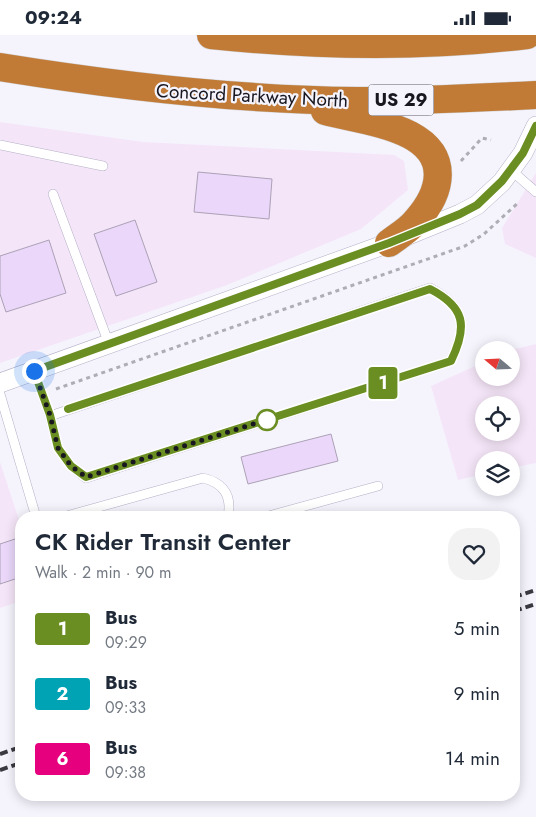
<!DOCTYPE html>
<html lang="en">
<head>
<meta charset="utf-8">
<style>
  :root { --surface:#fff; --page:#f2f2f3; --text:#1f2937; --muted:#747a83 }
  body { margin:0; font-family:Jost,sans-serif; background:var(--page); color:var(--text); height:100vh; display:flex; flex-direction:column; font-size:19px; white-space:nowrap }
  * { box-sizing:border-box; margin:0 }
  p { font-size:16px; color:var(--muted) }
  .icon { flex:none; width:28px; height:28px; fill:none; stroke:currentColor; stroke-width:2; stroke-linecap:round; stroke-linejoin:round }
  .map { position:relative; flex:1; overflow:hidden }
  .side { position:absolute; left:15px; top:476px; width:505px; height:290px; display:flex; flex-direction:column; background:var(--surface); border-radius:20px; box-shadow:0 2px 12px #0003 }
  .side>* { flex:none }
  .badge { padding:0 10px; border-radius:4px; font-size:18px; line-height:32px }
  .needle { width:32px; rotate:289deg }
  .fabs { position:absolute; left:475px; top:306px; display:grid; gap:10px }
  .fabs a { display:grid; place-items:center; width:45px; height:45px; border-radius:50%; background:var(--surface); box-shadow:0 2px 12px #0003; font-size:25px }
  .you { position:absolute; width:25px; height:25px; margin:-12px; border:4px solid #fff; border-radius:50%; background:#1a73e8; box-shadow:0 0 0 8px #1a73e833 }
  .map>.badge { position:absolute; translate:-50% -50%; box-shadow:0 0 0 2px #fff }
  .round { display:grid; place-items:center; flex:none; width:52px; height:52px; border-radius:20px; background:var(--page) }
  .headline { display:flex; align-items:center; justify-content:space-between; height:85px; padding:0 20px }
  h1 { font-size:24px; font-weight:600; line-height:38px }
  ul { padding:0; list-style:none }
  li { display:flex; align-items:center; gap:15px; height:65px; padding:0 20px }
  li div { flex:1 }
  li b { display:block; font-size:19px }
  li em { font-style:normal }
  li .badge { min-width:55px; font-weight:700; text-align:center }
  .status { display:flex; justify-content:space-between; align-items:center; height:35px; padding:0 25px; background:var(--surface); direction:ltr }
  .status svg { height:14px; fill:currentColor }
  .map>svg:first-child { display:block }
  .commercial { fill:#f5e5f8; fill-rule:evenodd }
  .building { fill:#ead7fa; stroke:#aca1b5 }
  .lines { fill:none; stroke-linecap:round; stroke-linejoin:round }
  .lane-casing { stroke:#b4b0c6; stroke-width:10 }
  .street-casing { stroke:#b4b0c6; stroke-width:20 }
  .highway-casing { stroke:#d1d1d2; stroke-width:29 }
  .path { stroke:#aeadb5; stroke-width:3; stroke-dasharray:4 4; stroke-linecap:butt }
  .lane { stroke:#fff; stroke-width:9 }
  .street { stroke:#fff; stroke-width:19 }
  .highway { stroke:#c17b36; stroke-width:28 }
  .rail { stroke:#3a3941; stroke-width:4; stroke-dasharray:8 4; stroke-linecap:butt }
  .line-casing { stroke:#fff; stroke-width:11 }
  .line { stroke:#6b8e23; stroke-width:8 }
  .walk { stroke:#18171f; stroke-width:5; stroke-dasharray:0 9 }
  .stop-dot { fill:#fff; stroke:#6b8e23; stroke-width:2.5 }
  .labels { text-anchor:middle; stroke-width:4.5; stroke-linejoin:round; paint-order:stroke }
  .shield { fill:#f5f4fd; stroke:#5a5962; stroke-width:1 }
  .shield-label { font-size:18px; font-weight:bold; fill:#18171f }
  .street-label { font-size:19px; fill:#18171f; stroke:#f5f4fd }
</style>
</head>
<body>
<div class="status"><b>09:24</b><svg viewBox="0 0 49 12"><path d="M0 12V9h3v3zM5 12V6h3v6zM10 12V3h3v9zM15 12V0h3v12zM26 1h20v11H26zM47 4h2v5h-2z"/></svg></div>
<div class="map">
<svg width="536" height="782" viewBox="0 0 536 782">
  <rect width="100%" height="100%" fill="#f5f4fd"/>
  <g class="commercial">
    <path d="M0 87 143 107 394 120 404 126 408 155 361 194 227 250 0 328Z"/>
    <path d="M536 138V223L505 209 502 193Z"/>
    <path d="M536 309V428L511 433V425H484V439L458 445 431 351 484 327V342H511V315ZM484 370H511V398H484Z"/>
    <path d="M0 427 21 491V566L0 573Z"/>
  </g>
  <g class="building">
    <path d="M198 137 272 144 269 184 194 177Z"/>
    <path d="M135 185 157 247 116 261 94 199Z"/>
    <path d="M49 205 66 258 6 277 0 259V221Z"/>
    <path d="M331 399 338 426 248 449 241 422Z"/>
    <path d="M15 504 21 522V542L0 549V509Z"/>
  </g>
  <g class="lines">
    <defs>
      <g id="lane">
        <path d="M0 110 103 131"/>
        <path d="M512 136 536 157"/>
        <path d="M53 159 109 309"/>
        <path d="M34 336 50 381 58 413 71 431 86 443 451 326C468 291 465 272 430 253L50 381"/>
        <path d="M0 359 36 482"/>
        <path d="M63 482 203 443C224 448 232 461 228 482"/>
        <path d="M265 482 378 451"/>
      </g>
      <path id="street" d="M0 348 389 208 460 179 477 170 502 147 523 118 536 91"/>
      <g id="highway">
        <path d="M211 0C316 11 422 13 527 0"/>
        <path d="M0 32C118 51 238 65 358 66 417 66 477 63 536 60"/>
        <path d="M325 76C352 83 385 87 410 100 450 121 442 157 416 186 409 195 398 201 389 208"/>
      </g>
    </defs>
    <use href="#lane" class="lane-casing"/>
    <use href="#street" class="street-casing"/>
    <use href="#highway" class="highway-casing"/>
    <g class="path">
      <path d="M461 126 482 103 491 105"/>
      <path d="M56 354 465 211 484 199 519 167"/>
    </g>
    <use href="#lane" class="lane"/>
    <use href="#street" class="street"/>
    <use href="#highway" class="highway"/>
    <g class="rail">
      <path d="M514 562 536 555"/>
      <path d="M514 576 536 569"/>
      <path d="M0 719 21 712"/>
      <path d="M0 735 21 728"/>
    </g>
  </g>
  <g class="lines">
    <defs>
      <path id="line" d="M68 374 430 254C465 272 468 291 451 326L86 442 71 431 58 413 50 380 34 336 389 208 460 179 477 170 502 146 523 118 536 91"/>
    </defs>
    <use href="#line" class="line-casing"/>
    <use href="#line" class="line"/>
    <path class="walk" d="M34 336 50 380 58 413 71 431 86 442 269 384 267 385"/>
  </g>
  <circle class="stop-dot" cx="267" cy="385" r="10"/>
  <g class="labels">
    <rect class="shield" x="368.5" y="49.5" width="65" height="31" rx="4"/>
    <g class="shield-label">
      <text x="401" y="71">US 29</text>
    </g>
    <g class="street-label">
      <text transform="translate(252 60) rotate(3)" y="7">Concord Parkway North</text>
    </g>
  </g>
</svg>
<div class="fabs">
<a><svg class="needle" viewBox="-14 -14 28 28"><path d="M0-13l5 13h-10z" fill="#e53935"/><path d="M0 13l5-13h-10z" fill="#747a83"/></svg></a>
<a><svg class="icon" aria-label="locate" viewBox="0 0 24 24"><circle cx="12" cy="12" r="6"/><path d="M12 2v4M12 18v4M2 12h4M18 12h4"/></svg></a>
<a><svg class="icon" aria-label="layers" viewBox="0 0 24 24"><path d="M12 4l9 5-9 5-9-5zM3 14l9 5 9-5"/></svg></a>
</div>
<div class="you" style="left:34px;top:336px"></div>
<b class="badge" style="left:383px;top:348px;background:#6b8e23;color:#fff">1</b>
<section class="side">
<div class="headline"><div><h1>CK Rider Transit Center</h1><p>Walk · 2 min · 90 m</p></div><a class="round"><svg class="icon" aria-label="heart" viewBox="0 0 24 24"><path d="M12 20l-8-8c-3-5 5-10 8-4 3-6 11-1 8 4z"/></svg></a></div>
<ul>
<li><span class="badge" style="background:#6b8e23;color:#fff">1</span><div><b>Bus</b><p>09:29</p></div><em>5 min</em></li>
<li><span class="badge" style="background:#00a3b4;color:#fff">2</span><div><b>Bus</b><p>09:33</p></div><em>9 min</em></li>
<li><span class="badge" style="background:#e6007e;color:#fff">6</span><div><b>Bus</b><p>09:38</p></div><em>14 min</em></li>
</ul>
</section>
</div>
</body>
</html>
